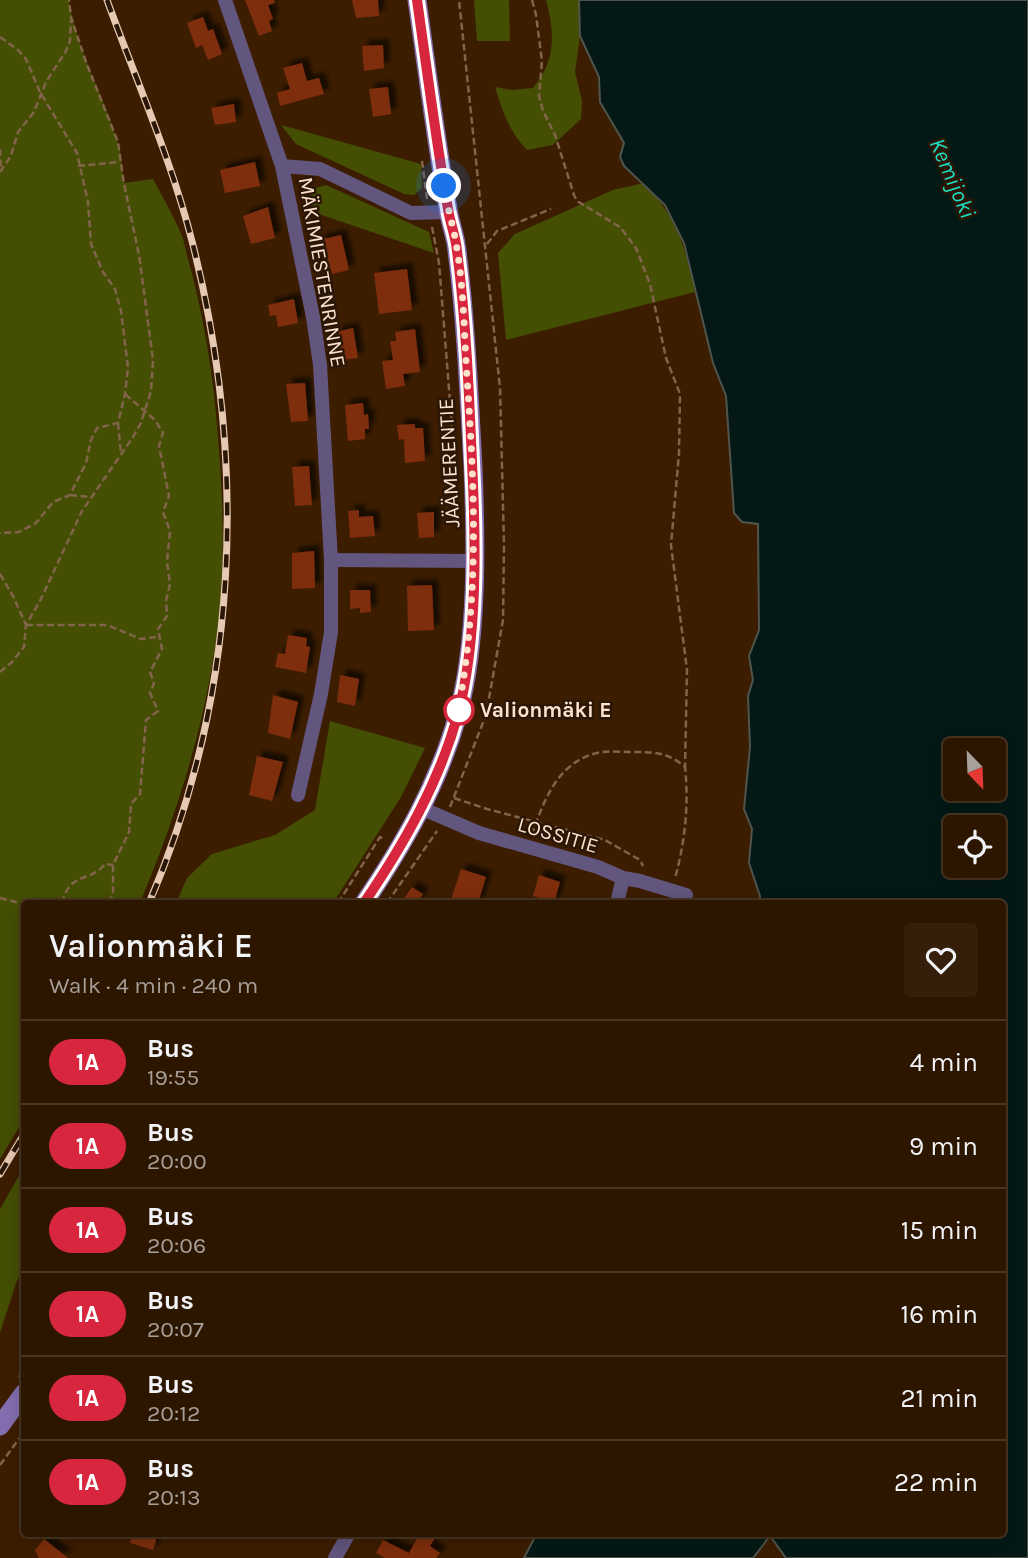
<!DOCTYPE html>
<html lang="en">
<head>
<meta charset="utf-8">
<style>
  :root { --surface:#2d1600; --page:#351f0a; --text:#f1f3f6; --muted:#a79f99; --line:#483522 }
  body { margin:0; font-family:Karla,sans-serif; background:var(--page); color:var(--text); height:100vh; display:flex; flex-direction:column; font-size:26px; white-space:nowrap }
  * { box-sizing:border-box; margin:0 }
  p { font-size:23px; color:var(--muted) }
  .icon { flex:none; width:38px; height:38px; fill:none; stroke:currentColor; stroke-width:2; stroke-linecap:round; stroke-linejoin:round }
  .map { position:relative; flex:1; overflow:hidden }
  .side { position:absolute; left:21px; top:900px; width:985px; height:637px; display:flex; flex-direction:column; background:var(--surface); border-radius:7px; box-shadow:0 4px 18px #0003,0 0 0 2px var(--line) }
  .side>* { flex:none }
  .badge { padding:0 14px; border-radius:23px; font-size:24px; line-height:46px }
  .needle { width:46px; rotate:157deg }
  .controls { position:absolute; left:943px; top:738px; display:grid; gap:14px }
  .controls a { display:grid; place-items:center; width:63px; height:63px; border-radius:7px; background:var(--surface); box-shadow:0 4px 18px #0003,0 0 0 2px var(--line); font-size:35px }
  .you { position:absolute; width:35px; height:35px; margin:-18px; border:5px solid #fff; border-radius:50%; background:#1a73e8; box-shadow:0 0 0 10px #1a73e833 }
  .map>.badge { position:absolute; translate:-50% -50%; box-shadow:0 0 0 4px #fff }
  .round { display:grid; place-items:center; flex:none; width:74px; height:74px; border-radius:7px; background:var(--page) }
  .summary { display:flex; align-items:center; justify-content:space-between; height:119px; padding:0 28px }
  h1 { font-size:33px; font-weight:600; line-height:52px }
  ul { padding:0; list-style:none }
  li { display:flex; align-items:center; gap:21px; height:84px; padding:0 28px; border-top:2px solid var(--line) }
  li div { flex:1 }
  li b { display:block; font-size:26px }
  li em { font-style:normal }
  li .badge { min-width:77px; font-weight:700; text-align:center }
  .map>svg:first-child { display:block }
  .green { fill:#444f04 }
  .water { fill:#041915; stroke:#4f554c; stroke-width:2; fill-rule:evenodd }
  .building { fill:#7e2d10; filter:url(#shadow) }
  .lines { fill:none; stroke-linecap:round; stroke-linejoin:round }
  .path { stroke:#82644a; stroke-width:2.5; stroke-dasharray:7 3.5; stroke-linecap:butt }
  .minor { stroke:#62557e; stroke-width:14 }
  .secondary { stroke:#846eb0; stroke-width:19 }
  .rail-casing { stroke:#e6c9b3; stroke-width:7 }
  .rail { stroke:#2b1707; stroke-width:4.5; stroke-dasharray:13; stroke-linecap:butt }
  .line-casing { stroke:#fff; stroke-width:16 }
  .line { stroke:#d7263d; stroke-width:10 }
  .walk { stroke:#fde1cc; stroke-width:7; stroke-dasharray:0 12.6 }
  .stop-dot { fill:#fff; stroke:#d7263d; stroke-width:3.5 }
  .labels { text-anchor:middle; stroke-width:5; stroke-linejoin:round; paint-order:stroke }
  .street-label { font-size:21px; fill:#fde1cc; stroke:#2b1707 }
  .stop-label { font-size:21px; font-weight:bold; fill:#fde1cc; stroke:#2b1707; text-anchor:start }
  .water-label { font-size:23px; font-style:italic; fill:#1dddc0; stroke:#2b1707 }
</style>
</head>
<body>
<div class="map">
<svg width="1028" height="1558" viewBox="0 0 1028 1558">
  <defs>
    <filter id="shadow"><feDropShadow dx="6" dy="-6" stdDeviation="2" flood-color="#0009"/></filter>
  </defs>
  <rect width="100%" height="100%" fill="#3c1d00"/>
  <g class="green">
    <path d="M0 0H69C76 49 103 93 117 140 122 154 122 169 124 183L153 179C162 196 172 213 180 231 185 241 186 255 190 266 205 323 214 380 218 438 222 484 224 530 222 576 217 688 183 800 140 903H24V1119L0 1159Z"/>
    <path d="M474 0H509L510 41H477Z"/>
    <path d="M546 0H579L580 36 575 72 582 101 581 119 553 145 527 150C509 131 502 111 495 87L512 90 533 88C556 61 555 33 546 0Z"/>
    <path d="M281 125 421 164 422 188 414 195 404 194 296 144Z"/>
    <path d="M644 183C678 220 684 244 695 292L506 340 498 253 515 234 613 190Z"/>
    <path d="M326 185 429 232 434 253 304 209V197L313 189Z"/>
    <path d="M330 721 425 748 401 797 333 903H176L187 878 212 854 275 835 315 810Z"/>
    <path d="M24 1167V1265L16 1283 0 1333V1209Z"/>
  </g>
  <path class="water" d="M579 0H1028V1558H786L770 1536 753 1558H524L537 1533H1003V903H759L760 896 749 863 752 829 744 809 750 747 748 696 753 680 749 656 759 630 758 524 742 522 734 513 726 396 713 363 684 243 665 205 624 166 620 157 624 143 600 102 599 77 580 36ZM956 751H994V789H956ZM956 828H994V866H956Z"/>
  <g class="building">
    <path d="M245 0H274L275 3 268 5 273 19 269 21 272 31 259 36Z"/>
    <path d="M352 0H378L379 16 356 18Z"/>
    <path d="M203 17 208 31 213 29 222 54 208 60 202 45 196 48 187 23Z"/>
    <path d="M383 45 384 68 364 71 362 46Z"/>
    <path d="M302 63 307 81 319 78 324 94 280 106 277 93 290 89 283 68Z"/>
    <path d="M388 87 391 114 373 117 369 89Z"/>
    <path d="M234 104 236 122 215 125 211 108Z"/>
    <path d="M255 162 260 186 225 193 220 170Z"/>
    <path d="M268 207 275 238 251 244 243 216Z"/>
    <path d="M341 235 349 270 332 274 329 264 325 265 319 240Z"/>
    <path d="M407 269 412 310 379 314 374 273Z"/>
    <path d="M294 299 298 323 278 327 276 315 270 316 268 305Z"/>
    <path d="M353 328 358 358 341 360 336 332Z"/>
    <path d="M415 329 420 372 403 374 405 386 386 389 382 361 393 360 390 341H396L395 332Z"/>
    <path d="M305 383 308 421 291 422 286 384Z"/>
    <path d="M363 403 364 415 368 414 369 429H365V439L348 441 345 405Z"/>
    <path d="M415 424V428H423L425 461 405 463 404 439 399 440 397 425Z"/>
    <path d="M309 466 312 505 295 506 292 467Z"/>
    <path d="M359 510V517L373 516 375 536 350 538 348 511Z"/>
    <path d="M434 512V537L419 538 417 513Z"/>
    <path d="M314 551 315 588 292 589V553Z"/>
    <path d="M432 585 434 630 408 631 407 586Z"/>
    <path d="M350 590H370L371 612 360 613V608L350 609Z"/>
    <path d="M288 635 307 638 306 646 310 647 306 673 275 667 278 653 285 654Z"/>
    <path d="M340 675 359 679 355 706 337 702Z"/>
    <path d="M273 695 298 702 290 739 268 733Z"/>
    <path d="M257 756 283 762 272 801 249 795Z"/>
    <path d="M461 869 486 877 478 903H450Z"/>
    <path d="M539 875 560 882 554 903H545L546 900 533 896Z"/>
    <path d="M412 887 423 894 417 903H401Z"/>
    <path d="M133 1533H158L153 1550 130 1543Z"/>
    <path d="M420 1533 437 1535 430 1546 440 1553 436 1558H385L376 1553 383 1540 409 1553Z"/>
    <path d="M44 1539 68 1558H39L35 1550Z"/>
  </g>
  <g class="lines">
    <g class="path">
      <path d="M532 0 536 15 542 61 539 96 543 111 555 135 574 195 577 201 620 227 636 248 650 284 666 358 680 394 679 453 671 545 687 670 685 767"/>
      <path d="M0 37 18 50 26 59 40 92 77 153 88 202 91 244 103 272 115 289 121 311 128 368 125 394 118 423 97 428 91 440 86 463 70 495 53 502 36 523 19 532 0 533"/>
      <path d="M0 149 1 170"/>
      <path d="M422 161 427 199"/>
      <path d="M78 166 120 162"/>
      <path d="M0 172 11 156 18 132 34 112 46 82 66 51 70 41 71 20"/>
      <path d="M432 227 439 263 453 439"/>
      <path d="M487 244 497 231 551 209"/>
      <path d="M118 423 121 454"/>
      <path d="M70 495 91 497"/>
      <path d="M0 574 13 596 26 625"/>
      <path d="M26 625H107L141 639 157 637"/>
      <path d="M0 672 12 662 24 647 26 625 40 601 82 511 133 437 141 423 151 391 153 360 139 255 124 184 118 142 86 62 71 17 69 0"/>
      <path d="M454 798 487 809 605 840 640 860 643 866"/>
      <path d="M450 807 486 715 503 620 504 545 500 388 459 0"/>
      <path d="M532 835C544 799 559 759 602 752 612 751 624 752 635 752 656 752 669 753 685 767 689 803 685 843 675 878"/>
      <path d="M0 898 24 904"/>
      <path d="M62 903C70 871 90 883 105 864L113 865"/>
      <path d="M109 903 113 894V865L129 832 131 804 140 794 146 720 158 711 150 693 154 683 150 672 162 649 158 629 167 616 166 601 170 584 167 562 170 531 163 512 169 496 159 446 163 433 155 420 125 394"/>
      <path d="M338 903 380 837 385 840"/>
      <path d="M387 903 437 831"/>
      <path d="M19 1377 24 1368"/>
      <path d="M0 1465 24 1432"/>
    </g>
    <g class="minor">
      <path d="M225 0 282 166 313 317 320 365 331 560V632L321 694 298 795"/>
      <path d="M282 166 320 169 411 213 448 212"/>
      <path d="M331 560 475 561"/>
      <path d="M421 808 479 833 598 867 623 878 640 881 686 895"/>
      <path d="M617 903 623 878"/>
      <path d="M335 1558 349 1533"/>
    </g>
    <g class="secondary">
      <path d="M364 903C404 844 439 783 458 714 478 641 476 543 473 467 469 395 466 322 457 251 456 237 450 223 448 209 436 140 427 70 417 0"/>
      <path d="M0 1426 24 1393"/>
    </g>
    <defs>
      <g id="rail">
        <path d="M107 0C136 80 172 161 193 245 248 464 239 694 149 903"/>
        <path d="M0 1174 24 1134"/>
      </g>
    </defs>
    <use href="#rail" class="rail-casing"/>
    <use href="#rail" class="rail"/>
  </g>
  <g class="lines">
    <defs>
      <path id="line" d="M364 903C404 844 439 783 458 714 478 639 476 540 472 462 469 391 466 320 457 251 456 237 450 223 448 209 436 140 427 70 417 0"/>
    </defs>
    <use href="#line" class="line-casing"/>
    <use href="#line" class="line"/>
    <path class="walk" d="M444 186C447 207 454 228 457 249 464 291 464 334 467 377 475 492 479 598 458 712L459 710"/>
  </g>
  <circle class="stop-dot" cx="459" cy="710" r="14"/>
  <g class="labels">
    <g class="street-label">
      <text transform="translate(322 272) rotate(80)" y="7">MÄKIMIESTENRINNE</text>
      <text transform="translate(449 463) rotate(-93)" y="7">JÄÄMERENTIE</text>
      <text transform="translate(558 835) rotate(16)" y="7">LOSSITIE</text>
    </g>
    <g class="stop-label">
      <text x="480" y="717">Valionmäki E</text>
    </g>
    <g class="water-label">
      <text transform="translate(953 178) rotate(67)" y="8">Kemijoki</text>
    </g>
  </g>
</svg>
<div class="controls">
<a><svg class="needle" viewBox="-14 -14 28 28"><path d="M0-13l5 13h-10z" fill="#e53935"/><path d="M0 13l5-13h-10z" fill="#a79f99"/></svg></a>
<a><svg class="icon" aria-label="locate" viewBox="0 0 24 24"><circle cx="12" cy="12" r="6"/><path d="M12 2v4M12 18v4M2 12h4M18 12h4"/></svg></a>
</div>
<div class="you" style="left:444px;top:186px"></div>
<section class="side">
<div class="summary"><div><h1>Valionmäki E</h1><p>Walk · 4 min · 240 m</p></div><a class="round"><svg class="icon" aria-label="heart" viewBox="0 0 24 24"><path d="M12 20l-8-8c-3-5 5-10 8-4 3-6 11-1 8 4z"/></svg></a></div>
<ul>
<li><span class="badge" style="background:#d7263d;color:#fff">1A</span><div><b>Bus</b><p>19:55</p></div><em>4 min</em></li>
<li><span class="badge" style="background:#d7263d;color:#fff">1A</span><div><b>Bus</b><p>20:00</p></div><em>9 min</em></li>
<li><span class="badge" style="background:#d7263d;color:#fff">1A</span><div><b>Bus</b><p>20:06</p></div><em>15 min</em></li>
<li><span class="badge" style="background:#d7263d;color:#fff">1A</span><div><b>Bus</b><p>20:07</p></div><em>16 min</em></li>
<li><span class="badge" style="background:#d7263d;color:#fff">1A</span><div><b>Bus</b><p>20:12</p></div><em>21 min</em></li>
<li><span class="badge" style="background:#d7263d;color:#fff">1A</span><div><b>Bus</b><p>20:13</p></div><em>22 min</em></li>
</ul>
</section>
</div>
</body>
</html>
